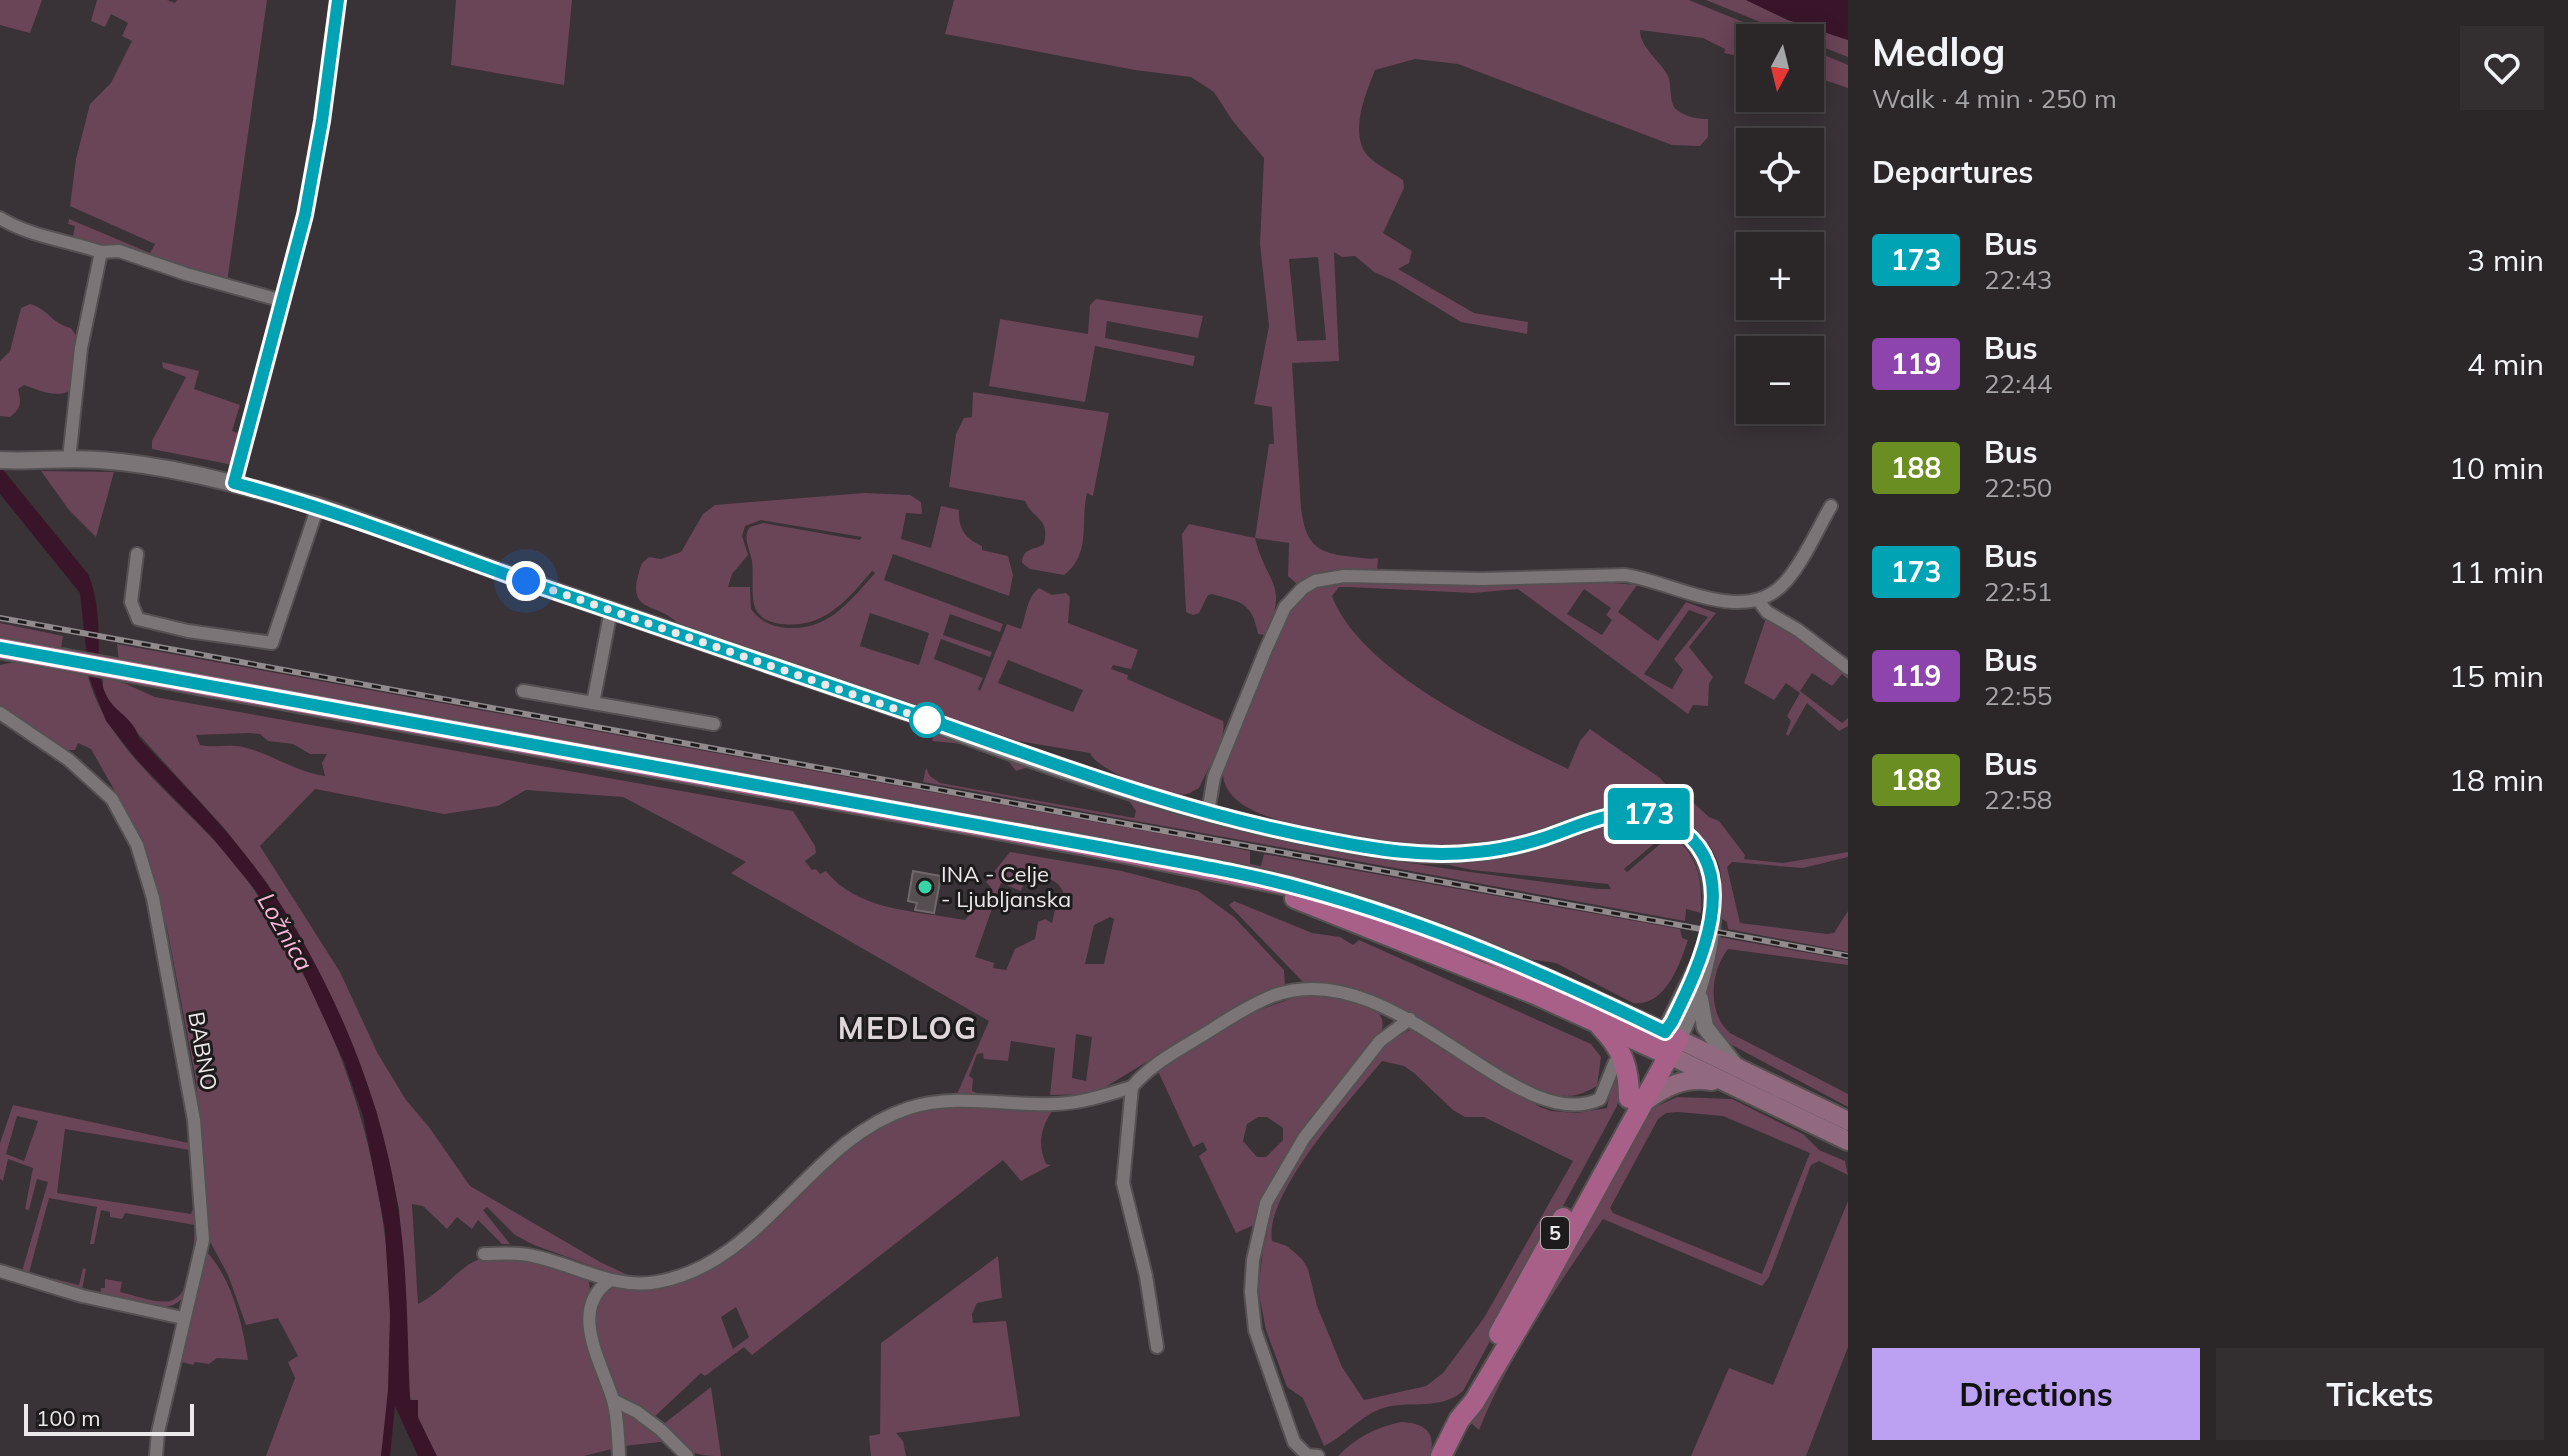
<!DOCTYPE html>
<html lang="en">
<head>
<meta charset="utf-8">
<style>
  :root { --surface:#2b2628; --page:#332e30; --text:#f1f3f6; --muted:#a6a5a8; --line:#474345; --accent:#bca0f2 }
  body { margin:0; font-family:Mulish,sans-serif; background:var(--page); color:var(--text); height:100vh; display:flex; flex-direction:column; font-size:30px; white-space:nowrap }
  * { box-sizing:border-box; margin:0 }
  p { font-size:26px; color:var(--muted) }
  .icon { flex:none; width:44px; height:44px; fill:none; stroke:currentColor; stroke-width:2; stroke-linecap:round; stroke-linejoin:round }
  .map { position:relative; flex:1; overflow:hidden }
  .details { display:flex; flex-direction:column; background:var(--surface); width:720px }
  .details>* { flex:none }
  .badge { padding:0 16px; border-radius:6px; font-size:28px; line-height:52px }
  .needle { width:52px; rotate:187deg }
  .tools { position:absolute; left:1736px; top:24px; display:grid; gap:16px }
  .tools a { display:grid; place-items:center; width:88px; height:88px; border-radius:0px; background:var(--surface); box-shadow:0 4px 20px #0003,0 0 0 2px var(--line); font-size:40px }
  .scale { position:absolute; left:24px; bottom:20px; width:170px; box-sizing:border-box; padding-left:8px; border:4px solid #ece8ea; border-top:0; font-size:22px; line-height:28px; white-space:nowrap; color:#ece8ea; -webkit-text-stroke:6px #1e1b1d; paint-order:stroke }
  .you { position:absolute; width:40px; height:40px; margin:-20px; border:6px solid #fff; border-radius:50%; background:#1a73e8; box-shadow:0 0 0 12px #1a73e833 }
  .map>.badge { position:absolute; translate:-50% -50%; box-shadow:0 0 0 4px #fff }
  h2 { padding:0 24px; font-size:30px; line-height:72px }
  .round { display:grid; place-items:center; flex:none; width:84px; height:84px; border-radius:0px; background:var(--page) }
  .summary { display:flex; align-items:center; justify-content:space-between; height:136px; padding:0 24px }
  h1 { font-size:38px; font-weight:700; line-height:60px }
  .primary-button { display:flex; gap:16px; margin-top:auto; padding:16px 24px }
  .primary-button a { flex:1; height:92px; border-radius:0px; background:var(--accent); color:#111; font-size:32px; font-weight:700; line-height:92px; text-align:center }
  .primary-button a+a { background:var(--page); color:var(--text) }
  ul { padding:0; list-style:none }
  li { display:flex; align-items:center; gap:24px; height:104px; padding:0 24px }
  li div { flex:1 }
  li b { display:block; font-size:30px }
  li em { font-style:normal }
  li .badge { min-width:88px; font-weight:700; text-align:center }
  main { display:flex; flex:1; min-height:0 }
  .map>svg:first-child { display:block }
  .green { fill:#6a4457; fill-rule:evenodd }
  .water { fill:#3a1529 }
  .building { fill:#564f52; stroke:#70686b; stroke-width:2 }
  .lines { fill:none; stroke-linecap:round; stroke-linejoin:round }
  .minor-casing { stroke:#555052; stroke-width:16 }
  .tertiary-casing { stroke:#555052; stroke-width:20 }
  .secondary-casing { stroke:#555052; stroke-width:22 }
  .primary-casing { stroke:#555052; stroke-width:24 }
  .minor { stroke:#7c7578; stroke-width:12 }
  .tertiary { stroke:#7c7578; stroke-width:16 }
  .secondary { stroke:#926a80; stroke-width:18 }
  .primary { stroke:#a96088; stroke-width:20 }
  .rail-casing { stroke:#918b8e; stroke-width:6 }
  .rail { stroke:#1e1b1d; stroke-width:3; stroke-dasharray:9; stroke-linecap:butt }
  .line-casing { stroke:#fff; stroke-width:18 }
  .line { stroke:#00a3b4; stroke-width:12 }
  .walk { stroke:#ece8ea; stroke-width:8; stroke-dasharray:0 14.4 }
  .stop-dot { fill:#fff; stroke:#00a3b4; stroke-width:4 }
  .poi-dot { fill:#37d4a6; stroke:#1e1b1d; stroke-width:3 }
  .labels { text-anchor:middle; stroke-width:6; stroke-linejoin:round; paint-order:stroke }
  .shield { fill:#1e1b1d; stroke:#aeaaac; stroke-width:2 }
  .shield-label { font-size:20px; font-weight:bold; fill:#ece8ea }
  .poi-label { font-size:22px; fill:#ece8ea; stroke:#1e1b1d; text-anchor:start }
  .street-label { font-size:22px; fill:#ece8ea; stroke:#1e1b1d }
  .water-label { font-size:24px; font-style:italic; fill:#ffb6da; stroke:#1e1b1d }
  .district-label { font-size:30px; font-weight:bold; letter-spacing:2px; fill:#dfd6da; stroke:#1e1b1d }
</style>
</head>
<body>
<main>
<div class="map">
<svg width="1848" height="1456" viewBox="0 0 1848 1456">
  <rect width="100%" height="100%" fill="#393236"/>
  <g class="green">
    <path d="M0 0H42L30 33 0 25Z"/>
    <path d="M97 0H167L175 3 177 0H267L227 282 73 236 75 226 68 224 69 219 150 253 155 244 70 206 76 159 90 104 111 83 132 41 122 36 128 23 111 14 105 27 91 21Z"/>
    <path d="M456 0H572L564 85 451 65Z"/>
    <path d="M954 0H1689L1782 38H1750V59L1724 53 1725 49 1703 38 1640 30C1640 47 1658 59 1667 74 1673 84 1668 104 1677 110 1686 117 1698 119 1708 119V137L1700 146 1672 145 1458 64 1415 59 1375 70C1366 93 1349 132 1367 155 1375 164 1393 173 1403 180L1404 188 1383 233 1412 251 1409 263 1398 269 1474 313 1528 322 1527 334 1461 322 1394 281 1374 272 1355 256 1342 257 1334 252 1339 361 1292 363 1301 509C1306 541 1313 552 1346 556 1356 557 1368 560 1378 558L1377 571 1335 572 1299 586 1288 576 1289 543 1255 538C1267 586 1289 582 1266 635L1258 634C1252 602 1241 602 1212 594L1208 595 1199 613 1193 615 1186 612 1182 534 1189 524 1255 538 1269 444H1274L1272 407 1254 404 1269 326 1260 244 1264 158 1232 120 1214 92 1191 77 1135 70 945 34ZM1318 257 1326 340 1297 341 1289 259Z"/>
    <path d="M1706 0H1746L1788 20 1848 40V57L1810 42V38H1800Z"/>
    <path d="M1810 49 1848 65V88L1810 75Z"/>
    <path d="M1096 299 1203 316 1198 338 1107 321 1105 338 1195 356 1193 366 1095 346 1085 402 989 386 1000 319 1088 334 1090 305Z"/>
    <path d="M30 304C49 309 50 323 71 328L77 337 71 390C57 399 38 390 24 385L18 389C21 403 22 408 10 417L0 416V361L10 351 21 308Z"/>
    <path d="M162 362 199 371 194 389 240 405 232 431 241 434 233 465 152 449V441L186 377 163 368Z"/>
    <path d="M973 392 1109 413 1093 496 1087 493C1080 521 1092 554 1064 575L1030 569 1022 563C1023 547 1033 551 1044 544 1050 517 1034 521 1025 501L949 487 956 434 964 418 972 417Z"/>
    <path d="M41 471 114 472 96 537 69 510Z"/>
    <path d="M864 493 910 495 921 502 922 514 906 513 901 539 931 548 941 506 959 510C958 528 965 539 982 546V550L1008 556 1013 575 1009 596 893 554 884 580 1003 624 1000 632 950 614 943 635 992 652 990 657 941 639 934 659 983 678 978 689 980 691 1007 624 1021 629C1027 614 1026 598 1039 588L1052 595 1066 593 1070 597 1068 623 1138 650 1131 669 1113 665 1111 669 1128 675 1127 679 1223 721C1227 741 1207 769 1199 788 1193 791 1188 795 1181 795 1161 795 1098 771 1090 753L1018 741 681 628C661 598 621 620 642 563L649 557 661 559 681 552 703 514 715 505ZM761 520 862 537 860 540 763 523 750 527C742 537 750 549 752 561 754 576 750 597 756 610 761 619 771 623 782 624 824 629 847 600 872 571L875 573C851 600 829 630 789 628 773 627 760 622 751 609L750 587H728L732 574 748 555 742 536 745 526ZM870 613 929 633 919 665 860 646ZM1008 660 1083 690 1073 712 998 683Z"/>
    <path d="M1333 581 1498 585 1600 582 1637 585 1618 612 1658 641 1686 602 1716 613 1689 647 1713 677 1709 684 1708 706 1693 705 1688 714 1518 589 1473 593 1349 587H1339L1332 596C1361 673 1497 734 1568 769L1580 741 1590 729 1660 778 1673 793 1686 796 1709 817 1719 821 1745 855 1744 859 1783 863 1848 852V857L1803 868 1732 862 1727 867 1740 923 1827 934 1834 933 1848 911V952L1728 929 1727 922 1719 917C1721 900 1724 880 1718 863 1704 823 1654 797 1614 805 1594 809 1576 818 1557 825 1524 837 1490 845 1456 847 1394 850 1327 837 1269 817 1247 809 1221 796 1223 769L1290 610 1308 592ZM1584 589 1611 608 1606 615 1612 620 1602 635 1567 614ZM1689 610 1708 617 1674 659 1683 670 1672 689 1644 674Z"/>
    <path d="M1769 619 1848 672V679L1842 674 1832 686 1812 673 1800 691 1842 723 1848 718V726L1839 731 1807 703 1788 736 1786 734 1791 721 1787 716 1800 693 1786 683 1774 700 1744 683 1765 621Z"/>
    <path d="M0 623 63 636 61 649 0 639Z"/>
    <path d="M117 644 1206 842 1250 851V864L1261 866 1264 854 1680 929 1682 938 1688 940C1680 963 1666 1007 1633 1003L1556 963 1523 958 1412 915 119 661Z"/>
    <path d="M15 662 88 676C107 751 189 807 236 865 257 891 272 919 288 947 377 1100 409 1281 381 1456H266L295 1378 288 1362 298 1356 278 1318 246 1325 228 1275 207 1236 205 1173 196 1080 167 928 136 828 91 749 78 743 75 750H65L0 706V665Z"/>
    <path d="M103 678 124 683 155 697 793 811 815 846 816 853 805 861 812 870 816 869 820 874 826 871C857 911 917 911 965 920L979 905 982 906 991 901 985 895 991 887 986 882 1010 852 1122 871 1198 891 1234 917 1284 970 1285 985 1189 1036 1094 1094 1050 1095 1055 1048 1011 1041 1008 1061 984 1059 983 1053 977 1054 969 1076 973 1079 972 1091 977 1093 976 1097 957 1094 989 1021 731 873 746 862 623 797 526 790 498 806 444 814 315 789 260 846 340 972 378 1054 406 1100 429 1127 470 1186 602 1263 632 1277 617 1275 534 1245 515 1235 487 1207 483 1210 510 1244H502L478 1220 472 1229 457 1217 447 1229 423 1206 412 1204 418 1304C437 1295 451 1277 468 1265 504 1241 551 1266 588 1277L616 1448 584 1456H436L411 1401 408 1386 399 1208 376 1110 332 999 297 930 267 883 224 828 110 703 103 688ZM249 733 260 734 268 741 293 744 310 754H327L322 763 325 776C296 772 272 754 243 747 229 744 214 748 200 745L196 735ZM1027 874C1047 877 1060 879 1065 897L1055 910 1052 923 1045 919 1038 922 1035 939 1015 949 1006 970 993 968 994 963 975 957 1001 883 1021 891ZM1110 917 1114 919 1104 964H1085L1094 925ZM1076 1034 1092 1037 1086 1081 1072 1078Z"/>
    <path d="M934 735 966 740C1066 774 1164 813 1267 836 1376 861 1487 874 1598 889H1611L1608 884 1472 870 1431 861 1581 832 1616 821H1644L1668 832 1624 869 1627 872 1672 834C1699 858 1702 878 1701 913L1686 909 1685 921 923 782 926 768 930 776 940 783 1134 818 1136 811 1130 802 1028 767 1016 771 1006 758 963 744 932 741Z"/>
    <path d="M1234 901 1312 933 1340 937 1353 945 1359 940 1591 1044 1601 1057 1597 1086C1588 1091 1578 1096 1567 1096 1520 1094 1430 1020 1381 998 1354 985 1330 987 1303 982L1229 905Z"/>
    <path d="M1719 937 1848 960V965L1728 949C1710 972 1707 1013 1730 1033L1848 1094V1107L1717 1037 1704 1000 1713 943H1717Z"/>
    <path d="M1315 994C1335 995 1389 1000 1382 1029 1336 1093 1279 1147 1256 1224L1236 1233 1199 1156 1207 1150 1203 1142 1193 1147 1157 1069C1208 1038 1255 1003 1315 994ZM1258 1117H1267L1283 1128V1140L1266 1157H1257L1243 1141 1247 1124Z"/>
    <path d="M1410 1030 1420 1032 1540 1107 1551 1111 1577 1113 1607 1108 1611 1084 1618 1069 1621 1089 1617 1106 1463 1391C1440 1411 1410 1400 1383 1408 1360 1416 1345 1436 1324 1446L1303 1398 1287 1387 1266 1330 1258 1289 1263 1251 1275 1199 1299 1157 1384 1044ZM1382 1061 1404 1066 1414 1073 1453 1110 1465 1117H1484L1573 1161 1484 1318 1443 1373 1426 1386 1364 1400 1342 1367 1317 1306 1308 1269 1302 1259 1287 1246 1272 1241C1264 1193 1352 1098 1382 1061Z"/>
    <path d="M1677 1097 1732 1099 1803 1134 1819 1150 1845 1161 1848 1175 1819 1161 1811 1165 1769 1277 1762 1286 1603 1219C1558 1286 1509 1355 1479 1430L1471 1423V1417L1578 1241 1653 1108ZM1678 1112 1723 1116 1810 1153 1762 1274 1613 1213 1610 1208 1658 1119 1666 1113Z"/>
    <path d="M937 1104 1050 1108 1051 1113C1040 1129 1038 1146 1046 1164L1051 1165 1021 1181 1003 1160 752 1355 744 1347 705 1376 701 1373 652 1419 614 1392 599 1354 593 1312 605 1288 611 1286 642 1289 723 1261 851 1146 908 1112ZM736 1307 749 1337 733 1349 721 1317Z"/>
    <path d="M13 1105 193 1144C195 1175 208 1292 173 1305 159 1311 117 1298 100 1295L101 1288H105V1279L122 1282 120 1292C134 1295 157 1304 170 1301 195 1294 193 1245 195 1225L125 1213 122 1219 110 1217V1212L101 1210 94 1244H90L97 1207 49 1198 29 1273 79 1285 83 1268 86 1269 82 1290 21 1275 48 1182 37 1179 29 1210 25 1209 33 1168 8 1159 3 1181 0 1179V1143ZM17 1116 38 1121 24 1161 6 1154ZM65 1129 190 1150 194 1207 191 1214 57 1193Z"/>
    <path d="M1848 1201V1347L1806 1456H1691L1729 1368 1773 1385Z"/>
    <path d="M205 1250C232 1278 242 1322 248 1360L217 1358 209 1364 195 1362 193 1365 178 1361Z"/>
    <path d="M998 1256 1002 1298 977 1303 972 1314 973 1323 1006 1321 1020 1416 896 1433 903 1441 906 1456H871L869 1436 880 1434 881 1343Z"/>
    <path d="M711 1387 721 1456C688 1456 684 1449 661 1426Z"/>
    <path d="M622 1407 669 1441 624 1446 617 1409Z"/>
    <path d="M1401 1422C1423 1423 1437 1431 1430 1456H1338C1355 1438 1376 1427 1401 1422Z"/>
  </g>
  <g class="water">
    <path d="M1746 0H1848V40L1788 20Z"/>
    <path d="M0 466 88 574C105 615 94 649 103 687 109 711 134 716 139 738 183 785 230 830 267 884 331 978 381 1094 398 1207 408 1270 407 1336 410 1400H418V1418L437 1456H418L395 1406 390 1456H381L388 1390 390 1315 385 1229 363 1116 344 1062 300 966 256 891 211 836 137 760 106 721 89 677 80 593 0 494Z"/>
  </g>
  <path class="building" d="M913 871 941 876 934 913 915 910 917 903 908 901Z"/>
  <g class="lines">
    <defs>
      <g id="minor">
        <path d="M0 218C31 237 66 240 101 252L81 348 69 459"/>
        <path d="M101 252 119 251 186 274 283 301"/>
        <path d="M234 483 305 215 322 121 338 0"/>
        <path d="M137 554 131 602 138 619 188 631 272 643 318 506"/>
        <path d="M1758 600 1767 612 1798 630 1848 668"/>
        <path d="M523 691 593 703 611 610"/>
        <path d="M593 703 714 724"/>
        <path d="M0 713 69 760 112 799 137 845 153 898 194 1120 203 1240 158 1432 156 1456"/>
        <path d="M1208 812 1214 777 1266 649 1285 607 1303 588 1315 581 1344 576 1482 579 1625 575C1674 582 1747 629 1787 580 1805 559 1817 530 1831 506"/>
        <path d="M484 1254C500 1254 517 1252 533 1256 573 1264 614 1290 657 1282 763 1264 809 1140 909 1108 956 1093 1007 1106 1055 1104 1082 1103 1106 1095 1132 1087"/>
        <path d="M0 1271 82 1296 183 1318"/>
        <path d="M609 1281C568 1310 602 1363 613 1400 618 1418 618 1438 619 1456"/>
        <path d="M1157 1347 1146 1276 1123 1183 1132 1087C1153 1062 1184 1047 1211 1030 1231 1017 1253 1003 1275 995 1396 953 1516 1139 1600 1099L1615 1062"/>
        <path d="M613 1400 637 1412 661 1430 687 1456"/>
        <path d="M1318 1456 1307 1455 1294 1442 1255 1330 1251 1292 1253 1260 1266 1203 1304 1138 1380 1041 1410 1019"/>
      </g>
      <g id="tertiary">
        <path d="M0 460C33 462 66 457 99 460 173 465 247 487 318 506 389 530 459 558 529 582 655 626 781 669 907 712 920 716 932 723 945 728 1064 773 1194 814 1319 839 1365 847 1413 857 1459 854 1481 852 1504 850 1525 844 1577 829 1631 792 1682 830 1738 872 1705 988 1678 1039"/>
        <path d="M1700 999 1705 1027 1734 1064"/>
        <path d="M1665 1032 1695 971"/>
      </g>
      <g id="secondary">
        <path d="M1678 1039 1848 1121"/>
        <path d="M1669 1055 1848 1141"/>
        <path d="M1644 1102C1666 1086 1684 1077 1712 1081"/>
      </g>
      <g id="primary">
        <path d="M0 648 1085 845 1288 885 1375 911 1484 951 1678 1039 1534 1301 1474 1402 1459 1420 1441 1456"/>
        <path d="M1295 898 1535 994 1669 1055"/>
        <path d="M1601 1027C1622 1048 1629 1068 1629 1098"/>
        <path d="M1499 1334 1563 1218"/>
      </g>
    </defs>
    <use href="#minor" class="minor-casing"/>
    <use href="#tertiary" class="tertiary-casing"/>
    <use href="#secondary" class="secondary-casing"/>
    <use href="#primary" class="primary-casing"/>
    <use href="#minor" class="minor"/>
    <use href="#tertiary" class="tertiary"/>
    <use href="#secondary" class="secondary"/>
    <use href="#primary" class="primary"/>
    <defs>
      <path id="rail" d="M0 618 1848 956"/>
    </defs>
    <use href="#rail" class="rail-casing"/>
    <use href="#rail" class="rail"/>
  </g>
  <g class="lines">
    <defs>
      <path id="line" d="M0 648 1110 849C1176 862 1243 872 1307 890 1431 924 1550 976 1665 1032L1672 1022C1700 966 1746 871 1676 826 1632 798 1588 823 1544 838 1522 845 1500 850 1477 852 1424 858 1373 849 1322 839 1179 812 1044 760 907 712 782 668 656 626 530 583 431 548 336 510 234 483L305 215 322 121 338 0"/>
    </defs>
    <use href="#line" class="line-casing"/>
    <use href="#line" class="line"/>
    <path class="walk" d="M526 581 927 720"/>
  </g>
  <circle class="stop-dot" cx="927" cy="720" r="16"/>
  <circle class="poi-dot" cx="925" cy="887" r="8"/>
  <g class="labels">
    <rect class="shield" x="1541" y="1217" width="28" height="32" rx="6"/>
    <g class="shield-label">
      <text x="1555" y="1240">5</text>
    </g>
    <g class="poi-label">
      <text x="941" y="882">INA - Celje<tspan x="941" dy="25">- Ljubljanska</tspan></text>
    </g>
    <g class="street-label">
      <text transform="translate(203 1051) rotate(80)" y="8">BABNO</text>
    </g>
    <g class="water-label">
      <text transform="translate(285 932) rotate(60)" y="8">Ložnica</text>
    </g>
    <g class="district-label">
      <text x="908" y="1039">MEDLOG</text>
    </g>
  </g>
</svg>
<div class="tools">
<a><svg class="needle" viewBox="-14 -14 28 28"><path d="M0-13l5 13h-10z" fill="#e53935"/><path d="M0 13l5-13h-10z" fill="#a6a5a8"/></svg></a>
<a><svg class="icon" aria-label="locate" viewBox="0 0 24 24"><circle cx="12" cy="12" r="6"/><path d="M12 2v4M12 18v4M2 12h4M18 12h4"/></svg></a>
<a>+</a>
<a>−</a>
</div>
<div class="scale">100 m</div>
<div class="you" style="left:526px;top:581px"></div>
<b class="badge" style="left:1649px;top:814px;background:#00a3b4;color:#fff">173</b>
</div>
<section class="details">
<div class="summary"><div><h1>Medlog</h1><p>Walk · 4 min · 250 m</p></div><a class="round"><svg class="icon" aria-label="heart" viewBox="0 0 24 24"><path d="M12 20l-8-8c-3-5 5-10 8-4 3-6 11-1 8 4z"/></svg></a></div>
<h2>Departures</h2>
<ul>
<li><span class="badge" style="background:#00a3b4;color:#fff">173</span><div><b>Bus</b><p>22:43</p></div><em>3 min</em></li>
<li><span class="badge" style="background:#8e44ad;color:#fff">119</span><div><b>Bus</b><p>22:44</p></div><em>4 min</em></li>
<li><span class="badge" style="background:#6b8e23;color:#fff">188</span><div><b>Bus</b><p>22:50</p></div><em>10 min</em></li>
<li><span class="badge" style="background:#00a3b4;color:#fff">173</span><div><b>Bus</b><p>22:51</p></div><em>11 min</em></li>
<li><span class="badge" style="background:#8e44ad;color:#fff">119</span><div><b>Bus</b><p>22:55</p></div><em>15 min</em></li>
<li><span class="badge" style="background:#6b8e23;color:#fff">188</span><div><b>Bus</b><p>22:58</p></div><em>18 min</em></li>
</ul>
<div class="primary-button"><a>Directions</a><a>Tickets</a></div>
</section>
</main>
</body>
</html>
